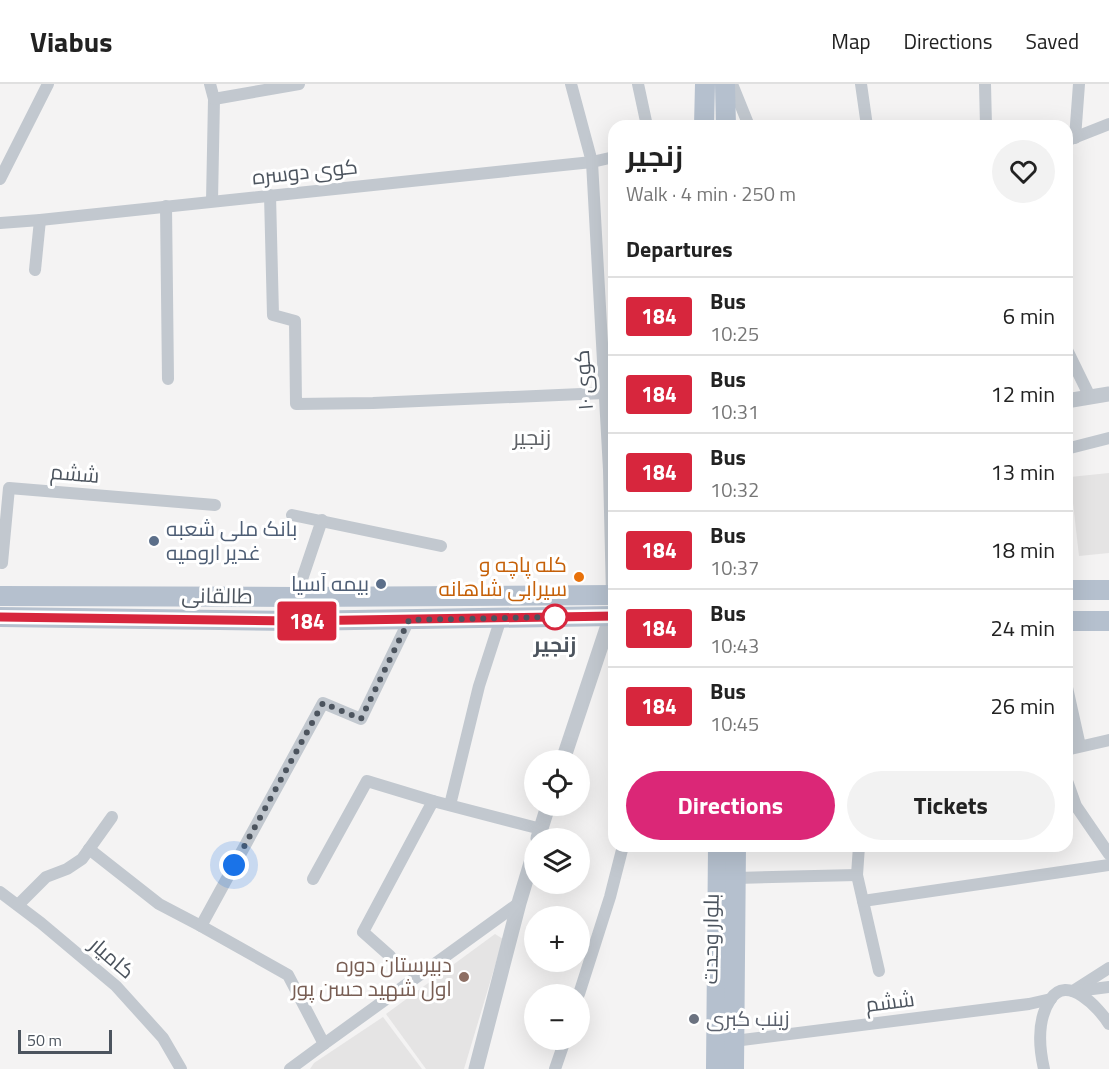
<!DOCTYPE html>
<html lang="en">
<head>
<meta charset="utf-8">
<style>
  :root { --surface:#fff; --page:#f2f2f2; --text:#222; --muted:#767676; --line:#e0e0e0; --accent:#db2777 }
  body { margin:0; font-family:"Titillium Web",Cairo,sans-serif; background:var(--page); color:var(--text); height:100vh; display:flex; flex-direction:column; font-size:22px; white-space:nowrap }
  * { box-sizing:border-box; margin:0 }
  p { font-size:20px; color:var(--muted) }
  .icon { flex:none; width:33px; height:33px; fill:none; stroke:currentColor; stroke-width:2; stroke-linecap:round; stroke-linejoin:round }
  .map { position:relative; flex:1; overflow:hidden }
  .panel { position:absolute; left:608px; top:36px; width:465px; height:732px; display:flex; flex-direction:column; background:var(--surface); border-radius:18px; box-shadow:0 6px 24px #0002 }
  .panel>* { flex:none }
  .badge { padding:0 12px; border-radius:4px; font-size:21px; line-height:39px }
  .controls { position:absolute; left:524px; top:666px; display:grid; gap:12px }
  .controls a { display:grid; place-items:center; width:66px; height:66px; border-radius:50%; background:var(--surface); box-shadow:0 6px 24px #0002; font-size:30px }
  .scale { position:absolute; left:18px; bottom:15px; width:94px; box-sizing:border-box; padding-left:6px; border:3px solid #4c545e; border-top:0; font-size:16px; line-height:21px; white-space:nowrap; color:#4c545e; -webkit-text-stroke:4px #fff; paint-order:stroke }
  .you { position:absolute; width:30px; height:30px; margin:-15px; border:4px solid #fff; border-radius:50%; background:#1a73e8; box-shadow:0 0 0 9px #1a73e833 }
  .map>.badge { position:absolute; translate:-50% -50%; box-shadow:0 0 0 3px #fff }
  h2 { padding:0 18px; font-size:22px; line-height:54px }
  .round { display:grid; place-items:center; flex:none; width:63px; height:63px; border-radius:32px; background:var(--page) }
  .summary { display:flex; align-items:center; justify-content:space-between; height:102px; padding:0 18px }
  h1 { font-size:28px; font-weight:700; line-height:45px }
  .button { display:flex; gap:12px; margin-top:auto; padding:12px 18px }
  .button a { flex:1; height:69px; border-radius:36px; background:var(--accent); color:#fff; font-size:24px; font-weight:700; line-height:69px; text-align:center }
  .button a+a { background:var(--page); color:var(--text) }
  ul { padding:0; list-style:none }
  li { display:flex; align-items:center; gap:18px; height:78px; padding:0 18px; border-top:2px solid var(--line) }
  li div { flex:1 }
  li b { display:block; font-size:22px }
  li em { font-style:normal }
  li .badge { min-width:66px; font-weight:700; text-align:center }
  header { display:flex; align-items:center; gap:36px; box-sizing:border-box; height:84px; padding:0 30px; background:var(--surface); border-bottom:2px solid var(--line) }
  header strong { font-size:28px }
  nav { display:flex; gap:33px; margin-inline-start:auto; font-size:21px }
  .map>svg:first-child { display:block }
  .education { fill:#e5e4e4 }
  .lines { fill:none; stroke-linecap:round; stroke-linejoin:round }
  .minor { stroke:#c2c8cf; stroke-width:12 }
  .tertiary { stroke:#c2c8cf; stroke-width:15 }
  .primary { stroke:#b5c0ce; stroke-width:20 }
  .line-casing { stroke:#fff; stroke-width:14 }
  .line { stroke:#d7263d; stroke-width:9 }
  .walk { stroke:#4c545e; stroke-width:6; stroke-dasharray:0 10.8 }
  .service-dot { fill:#5c6f8a; stroke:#fff; stroke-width:2 }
  .food-dot { fill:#e8710a; stroke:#fff; stroke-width:2 }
  .stop-dot { fill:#fff; stroke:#d7263d; stroke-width:3 }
  .education-dot { fill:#8d6e63; stroke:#fff; stroke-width:2 }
  .worship-dot { fill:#6b7280; stroke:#fff; stroke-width:2 }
  .labels { text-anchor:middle; stroke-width:6; stroke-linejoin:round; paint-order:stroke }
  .street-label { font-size:21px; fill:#4c545e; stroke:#fff }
  .service-label { font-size:21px; fill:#4e5e75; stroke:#fff; text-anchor:start }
  .food-label { font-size:21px; fill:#c56008; stroke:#fff; text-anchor:end }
  .stop-label { font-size:21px; font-weight:bold; fill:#4c545e; stroke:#fff }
  .education-label { font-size:21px; fill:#785e54; stroke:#fff; text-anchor:end }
  .worship-label { font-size:21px; fill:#5b616d; stroke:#fff; text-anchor:start }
  .neighbourhood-label { font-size:22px; fill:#5f6267; stroke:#fff }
</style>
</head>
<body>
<header>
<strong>Viabus</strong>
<nav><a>Map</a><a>Directions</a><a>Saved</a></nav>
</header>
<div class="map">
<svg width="1109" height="985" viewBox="0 0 1109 985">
  <rect width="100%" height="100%" fill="#f4f3f3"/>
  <g class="education">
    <path d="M1109 389V469L1079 472 1070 393Z"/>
    <path d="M495 850 503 855 464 985H426L386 930Z"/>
    <path d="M383 933 422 985H310L314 979Z"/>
  </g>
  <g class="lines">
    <g class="minor">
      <path d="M210 0 214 15 212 117"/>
      <path d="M571 0 592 78 609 386 612 511"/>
      <path d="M638 0 647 42"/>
      <path d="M732 0 749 42"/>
      <path d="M861 0 867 42"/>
      <path d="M985 0 986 42"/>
      <path d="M214 15 299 0"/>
      <path d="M1075 54 1079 0"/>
      <path d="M1066 57 1109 40"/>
      <path d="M0 95 48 0"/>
      <path d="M270 111 273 231 295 237 296 320 373 319 604 309"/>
      <path d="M166 122 168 295"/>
      <path d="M0 139 40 136 592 78 614 73"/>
      <path d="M35 186 40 136"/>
      <path d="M1066 264 1090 313"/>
      <path d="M1066 365 1109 354"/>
      <path d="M292 431 441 462"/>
      <path d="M0 478 2 479 9 404 215 421"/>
      <path d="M1066 486 1068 506"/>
      <path d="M296 513 322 436"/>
      <path d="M1066 599 1080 662"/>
      <path d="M1066 666 1109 656"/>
      <path d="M1066 694 1076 722 1109 770"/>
      <path d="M450 721 479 602 501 534"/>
      <path d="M859 762 857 791 879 887"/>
      <path d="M89 765 159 820 201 842 288 891 324 960"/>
      <path d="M736 794 857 791"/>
      <path d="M313 795 367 697 433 717 541 745"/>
      <path d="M0 808 41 839 116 902 163 954 181 985"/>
      <path d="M863 817 1109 781"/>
      <path d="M18 821 46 793 67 785 82 775 112 733"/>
      <path d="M201 842 323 619 361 635 409 536"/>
      <path d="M390 872 363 848 433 717"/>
      <path d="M1073 907 1109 884"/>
      <path d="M1077 907 1109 903"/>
      <path d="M579 910 610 813 623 762"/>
      <path d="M728 956 734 957 1029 920 1051 915"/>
      <path d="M290 985 324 960 519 819"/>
      <path d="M555 985 565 956"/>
      <path d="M1044 985C1039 963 1037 936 1050 916 1067 889 1099 924 1109 940"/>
    </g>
    <g class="tertiary">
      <path d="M1066 317 1109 310"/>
      <path d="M563 676 611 532"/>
      <path d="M538 754 548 722"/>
      <path d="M476 985 519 819 534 769"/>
    </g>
    <g class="primary">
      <path d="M725 0 726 42"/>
      <path d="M704 42 705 0"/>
      <path d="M1066 506H1109"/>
      <path d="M0 512 296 513 614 511"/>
      <path d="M0 533 293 537 614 532"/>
      <path d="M1066 537H1109"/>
      <path d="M716 985 718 762"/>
      <path d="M734 985 736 762"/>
    </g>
  </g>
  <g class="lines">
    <defs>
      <path id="line" d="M0 533 293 537 614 532"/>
    </defs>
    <use href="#line" class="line-casing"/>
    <use href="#line" class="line"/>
    <path class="walk" d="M234 781 323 619 361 635 409 536 555 533"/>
  </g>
  <g class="service-dot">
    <circle cx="154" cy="457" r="6"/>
    <circle cx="381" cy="500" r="6"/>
  </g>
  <circle class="food-dot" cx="579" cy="493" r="6"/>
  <circle class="stop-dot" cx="555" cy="533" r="12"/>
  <circle class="education-dot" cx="464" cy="893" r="6"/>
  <circle class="worship-dot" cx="694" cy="935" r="6"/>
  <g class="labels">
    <g class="street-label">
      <text transform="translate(305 88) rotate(-6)" y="7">کوی دوسره</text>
      <text transform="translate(584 296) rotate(-94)" y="7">کوی ۱۰</text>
      <text transform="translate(75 390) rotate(5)" y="7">ششم</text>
      <text transform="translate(217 512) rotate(1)" y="7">طالقانی</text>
      <text transform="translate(711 855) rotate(-89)" y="7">بلوار وحدت</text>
      <text transform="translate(112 874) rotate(41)" y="7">کامیار</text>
      <text transform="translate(890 918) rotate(-7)" y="7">ششم</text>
    </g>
    <g class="service-label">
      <text x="166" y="452">بانک ملی شعبه<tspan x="166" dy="24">غدیر ارومیه</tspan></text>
      <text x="369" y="507" text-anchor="end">بیمه آسیا</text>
    </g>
    <g class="food-label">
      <text x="567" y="488">کله پاچه و<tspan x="567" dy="24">سیرابی شاهانه</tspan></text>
    </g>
    <g class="stop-label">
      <text x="555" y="568">زنجیر</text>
    </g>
    <g class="education-label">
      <text x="452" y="888">دبیرستان دوره<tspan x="452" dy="24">اول شهید حسن پور</tspan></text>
    </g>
    <g class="worship-label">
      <text x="706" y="942">زینب کبری</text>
    </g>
    <g class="neighbourhood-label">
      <text x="532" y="361">زنجیر</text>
    </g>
  </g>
</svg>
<div class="controls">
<a><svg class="icon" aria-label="locate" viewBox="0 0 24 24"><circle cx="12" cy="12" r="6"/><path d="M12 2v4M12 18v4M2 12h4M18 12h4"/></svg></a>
<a><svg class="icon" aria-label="layers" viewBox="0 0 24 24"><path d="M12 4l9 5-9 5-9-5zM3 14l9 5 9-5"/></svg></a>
<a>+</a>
<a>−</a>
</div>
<div class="scale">50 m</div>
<div class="you" style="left:234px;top:781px"></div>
<b class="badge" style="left:307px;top:537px;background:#d7263d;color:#fff">184</b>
<section class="panel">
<div class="summary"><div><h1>زنجیر</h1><p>Walk · 4 min · 250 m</p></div><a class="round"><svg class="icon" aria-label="heart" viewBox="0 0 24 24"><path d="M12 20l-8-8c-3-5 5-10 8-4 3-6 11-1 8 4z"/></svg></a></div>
<h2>Departures</h2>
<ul>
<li><span class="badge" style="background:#d7263d;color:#fff">184</span><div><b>Bus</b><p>10:25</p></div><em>6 min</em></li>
<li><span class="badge" style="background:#d7263d;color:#fff">184</span><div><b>Bus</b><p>10:31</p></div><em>12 min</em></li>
<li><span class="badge" style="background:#d7263d;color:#fff">184</span><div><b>Bus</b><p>10:32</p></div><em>13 min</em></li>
<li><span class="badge" style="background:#d7263d;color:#fff">184</span><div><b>Bus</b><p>10:37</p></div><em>18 min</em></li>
<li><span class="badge" style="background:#d7263d;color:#fff">184</span><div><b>Bus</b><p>10:43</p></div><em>24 min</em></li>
<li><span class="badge" style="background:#d7263d;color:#fff">184</span><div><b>Bus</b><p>10:45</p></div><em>26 min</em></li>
</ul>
<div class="button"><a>Directions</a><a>Tickets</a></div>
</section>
</div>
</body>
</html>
